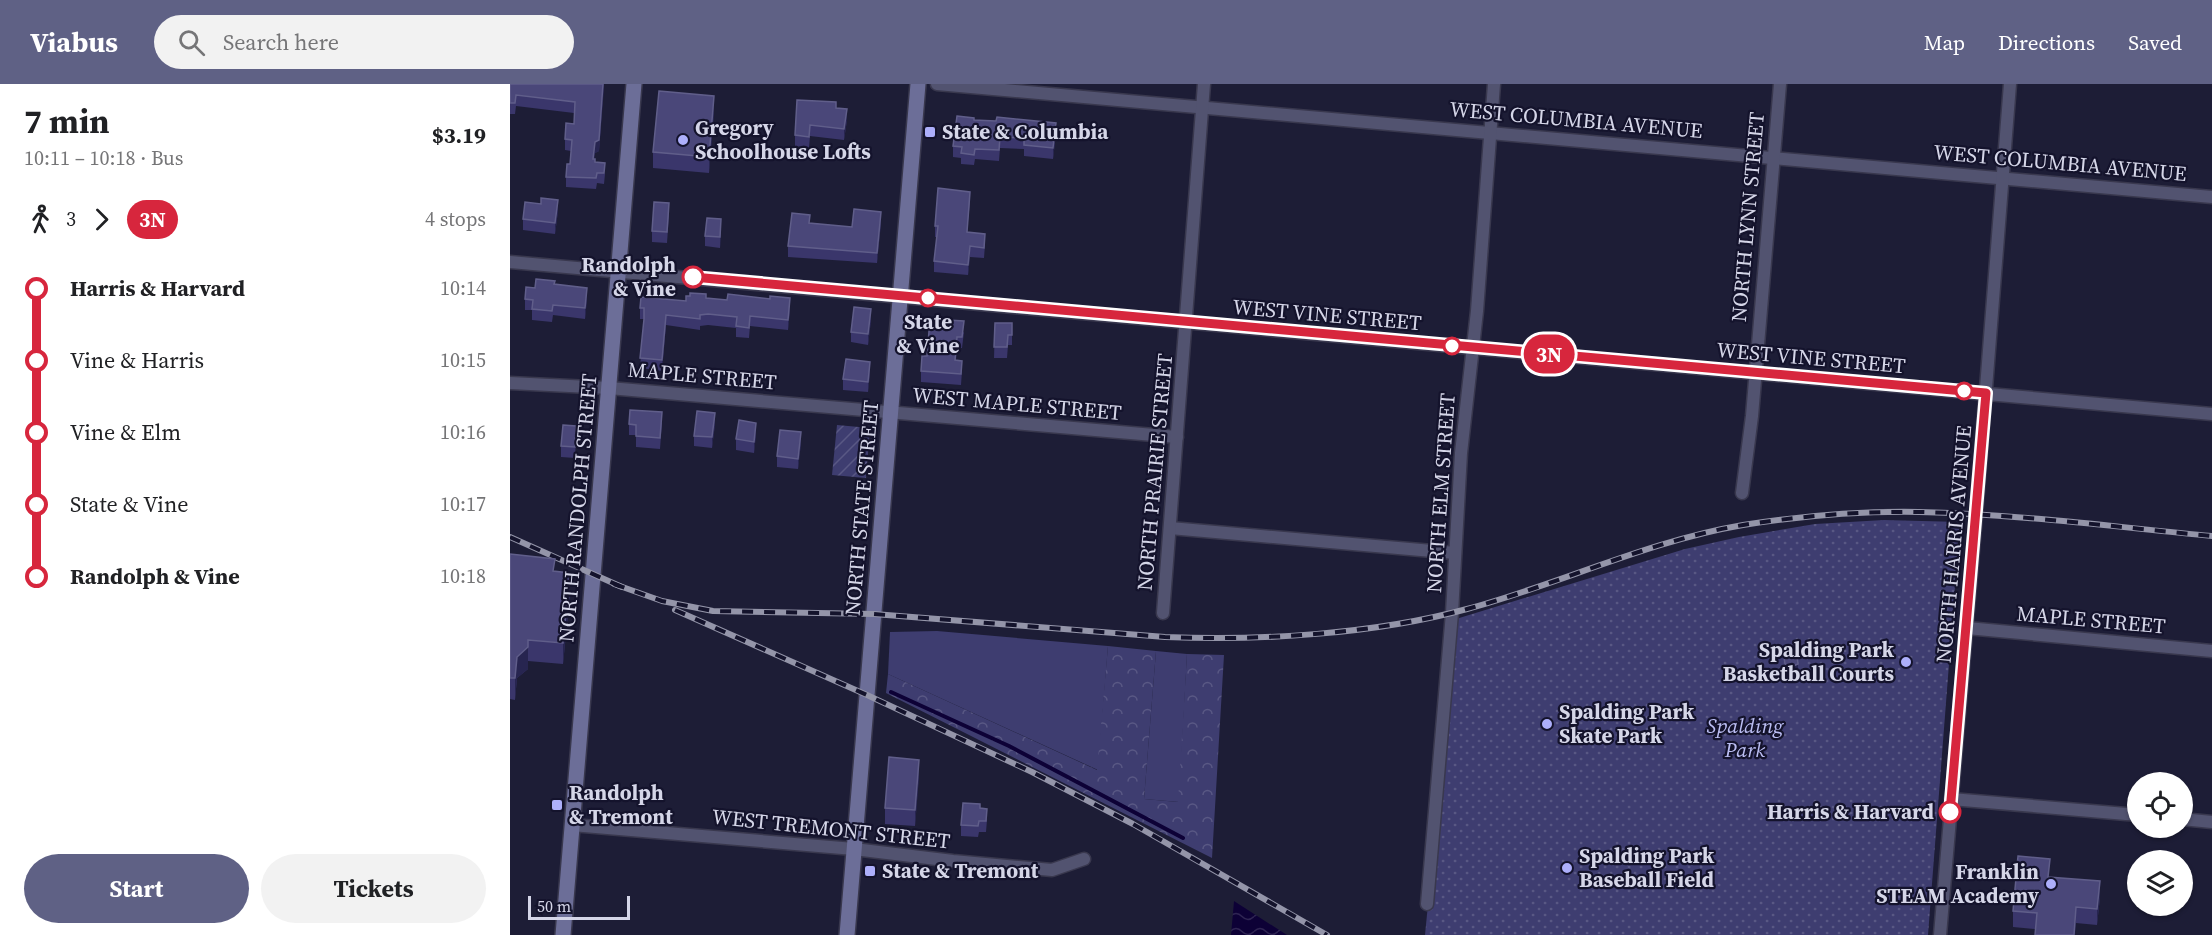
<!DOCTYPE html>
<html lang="en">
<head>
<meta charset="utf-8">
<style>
  :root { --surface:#fff; --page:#f2f2f2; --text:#202124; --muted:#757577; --accent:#5f6185 }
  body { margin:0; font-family:"Source Serif 4",serif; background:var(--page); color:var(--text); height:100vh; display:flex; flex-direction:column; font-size:22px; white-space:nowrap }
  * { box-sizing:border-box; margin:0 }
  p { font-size:20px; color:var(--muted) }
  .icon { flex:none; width:33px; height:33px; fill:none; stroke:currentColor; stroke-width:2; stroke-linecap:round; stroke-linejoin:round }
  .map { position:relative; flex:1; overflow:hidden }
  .sheet { display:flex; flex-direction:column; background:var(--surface); width:510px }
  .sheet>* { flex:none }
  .badge { padding:0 12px; border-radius:20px; font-size:21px; line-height:39px }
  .buttons { position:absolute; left:1617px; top:688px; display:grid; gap:12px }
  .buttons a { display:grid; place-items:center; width:66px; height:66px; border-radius:50%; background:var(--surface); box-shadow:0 2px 4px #0004; font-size:30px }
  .scale { position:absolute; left:18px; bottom:15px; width:102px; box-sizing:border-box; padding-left:6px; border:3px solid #d5d6e8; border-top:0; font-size:16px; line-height:21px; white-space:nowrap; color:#d5d6e8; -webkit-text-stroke:4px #14132c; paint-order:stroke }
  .map>.badge { position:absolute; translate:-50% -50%; box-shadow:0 0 0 3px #fff }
  .legs { display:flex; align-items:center; gap:9px; height:66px; padding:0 24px; font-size:20px }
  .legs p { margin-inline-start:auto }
  .summary { display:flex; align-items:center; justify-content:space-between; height:102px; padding:0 24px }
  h1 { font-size:33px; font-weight:700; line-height:45px }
  .action { display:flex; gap:12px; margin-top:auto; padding:12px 24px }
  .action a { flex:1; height:69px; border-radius:36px; background:var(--accent); color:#fff; font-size:24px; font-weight:700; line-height:69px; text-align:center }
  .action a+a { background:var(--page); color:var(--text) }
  ul { padding:0 24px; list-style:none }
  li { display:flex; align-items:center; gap:21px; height:72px; font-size:22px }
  li i { display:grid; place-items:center; width:9px; height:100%; margin:0 8px; background:currentColor }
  li i::after { content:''; width:15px; height:15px; margin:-8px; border:4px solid; border-radius:50%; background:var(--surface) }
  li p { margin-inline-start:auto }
  li:first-child i { background:linear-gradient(#0000 50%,currentColor 0) }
  li:last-child i { background:linear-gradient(currentColor 50%,#0000 0) }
  header { display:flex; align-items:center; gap:36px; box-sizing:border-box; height:84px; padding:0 30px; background:var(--accent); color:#fff }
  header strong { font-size:28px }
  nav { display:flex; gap:33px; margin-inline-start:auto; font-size:21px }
  .search { width:420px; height:54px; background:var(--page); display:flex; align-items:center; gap:15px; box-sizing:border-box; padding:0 21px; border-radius:33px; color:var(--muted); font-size:22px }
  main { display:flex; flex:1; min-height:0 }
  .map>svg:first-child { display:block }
  .grass { fill:#3e3d70 }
  .forest { fill:url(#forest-crowns) }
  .park { fill:url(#park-dots) }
  .garden { fill:url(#garden-furrows) }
  .water { fill:url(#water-waves) }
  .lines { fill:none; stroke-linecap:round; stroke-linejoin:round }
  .stream { stroke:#0d0136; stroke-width:4 }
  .minor-casing { stroke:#39384e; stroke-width:15 }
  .secondary-casing { stroke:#39384e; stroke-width:18 }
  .minor { stroke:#525370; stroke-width:12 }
  .secondary { stroke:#6c6e98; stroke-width:15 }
  .rail-casing { stroke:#9495a9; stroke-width:6 }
  .rail { stroke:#14132c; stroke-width:4; stroke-dasharray:11; stroke-linecap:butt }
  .wall { fill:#3a366b }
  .shaded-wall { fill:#272550 }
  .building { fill:#4a4779; stroke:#605e8a; stroke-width:1.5 }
  .line-1-casing { stroke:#fff; stroke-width:14 }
  .line-1 { stroke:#d7263d; stroke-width:9 }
  .poi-dot { fill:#adaffb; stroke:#14132c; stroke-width:2 }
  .stop-1-dot { fill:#fff; stroke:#d7263d; stroke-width:3 }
  .labels { text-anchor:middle; stroke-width:4.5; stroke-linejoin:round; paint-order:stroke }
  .street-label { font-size:21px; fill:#d5d6e8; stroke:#14132c }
  .poi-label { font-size:21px; font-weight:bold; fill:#d5d6e8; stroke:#14132c; text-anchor:start }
  .stop-label { font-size:21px; font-weight:bold; fill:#d5d6e8; stroke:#14132c; text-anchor:end }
  .park-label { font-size:21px; font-style:italic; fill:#bbbef3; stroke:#14132c }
</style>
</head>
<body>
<header>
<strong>Viabus</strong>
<div class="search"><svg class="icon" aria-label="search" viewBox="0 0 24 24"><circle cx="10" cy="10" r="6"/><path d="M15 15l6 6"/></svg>Search here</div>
<nav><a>Map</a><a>Directions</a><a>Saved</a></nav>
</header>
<main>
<section class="sheet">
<div class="summary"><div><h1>7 min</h1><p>10:11 – 10:18 · Bus</p></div><b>$3.19</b></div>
<div class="legs"><svg class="icon" aria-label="walk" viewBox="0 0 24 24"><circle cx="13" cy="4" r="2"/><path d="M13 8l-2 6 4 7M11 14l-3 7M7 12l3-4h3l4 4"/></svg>3<svg class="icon" aria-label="forward" viewBox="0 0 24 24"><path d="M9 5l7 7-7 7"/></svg><b class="badge" style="background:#d7263d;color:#fff">3N</b><p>4 stops</p></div>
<ul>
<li><i style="color:#d7263d"></i><b>Harris &amp; Harvard</b><p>10:14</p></li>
<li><i style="color:#d7263d"></i><span>Vine &amp; Harris</span><p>10:15</p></li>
<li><i style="color:#d7263d"></i><span>Vine &amp; Elm</span><p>10:16</p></li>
<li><i style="color:#d7263d"></i><span>State &amp; Vine</span><p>10:17</p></li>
<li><i style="color:#d7263d"></i><b>Randolph &amp; Vine</b><p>10:18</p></li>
</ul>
<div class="action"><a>Start</a><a>Tickets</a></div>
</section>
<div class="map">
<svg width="1702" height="851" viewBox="0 0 1702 851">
  <defs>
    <pattern id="forest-crowns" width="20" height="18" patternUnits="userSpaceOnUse" patternTransform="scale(1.5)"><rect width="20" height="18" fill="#3e3d70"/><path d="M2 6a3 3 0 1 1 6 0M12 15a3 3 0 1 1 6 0" fill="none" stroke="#595884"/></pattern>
    <pattern id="park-dots" width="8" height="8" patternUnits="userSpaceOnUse" patternTransform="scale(1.5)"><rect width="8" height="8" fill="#3e3d70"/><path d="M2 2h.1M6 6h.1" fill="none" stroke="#595884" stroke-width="1.8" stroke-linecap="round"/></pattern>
    <pattern id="garden-furrows" width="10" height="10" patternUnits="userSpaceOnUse" patternTransform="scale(1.5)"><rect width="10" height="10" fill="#3e3d70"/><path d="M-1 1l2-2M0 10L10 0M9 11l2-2" fill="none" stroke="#595884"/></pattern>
    <pattern id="water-waves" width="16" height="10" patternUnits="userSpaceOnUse" patternTransform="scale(1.5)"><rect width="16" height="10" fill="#0d0136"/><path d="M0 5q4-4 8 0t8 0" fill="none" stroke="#2f2553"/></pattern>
  </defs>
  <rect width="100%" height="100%" fill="#1d1d36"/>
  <g class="grass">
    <path d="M427 547 598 562 588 686 378 590 380 548Z"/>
    <path d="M646 567 677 570 669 718 634 715Z"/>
  </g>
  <path class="forest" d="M598 562 646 567 634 715 668 718 677 570 714 571 702 774 376 609 378 590 587 686Z"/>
  <path class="park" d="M1374 436 1450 438 1418 851H915L946 535 1175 465 1229 453 1305 440Z"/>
  <path class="garden" d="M327 341 360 344 356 394 322 391Z"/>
  <path class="water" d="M724 817 777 851H721Z"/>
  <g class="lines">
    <path class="stream" d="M381 608 499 662 673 754"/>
    <defs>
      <g id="minor">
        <path d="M427 0 1702 113"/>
        <path d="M0 178 1702 330"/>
        <path d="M0 299 99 304 667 353"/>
        <path d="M1232 409 1242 332 1270 0"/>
        <path d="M660 444 945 469"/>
        <path d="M653 529 694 0"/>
        <path d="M1457 544 1702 567"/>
        <path d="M1441 715 1628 731"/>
        <path d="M1672 735 1702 738"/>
        <path d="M62 741 344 765 443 777 542 786 574 775"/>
        <path d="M917 820 942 529 951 369 967 227 984 0"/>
        <path d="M1430 851 1466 431 1500 0"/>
      </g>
      <g id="secondary">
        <path d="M53 851 124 0"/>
        <path d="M337 851 408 0"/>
      </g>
    </defs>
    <use href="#minor" class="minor-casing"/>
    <use href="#secondary" class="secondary-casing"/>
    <use href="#minor" class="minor"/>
    <use href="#secondary" class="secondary"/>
    <defs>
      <g id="rail">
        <path d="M0 453 112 503"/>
        <path d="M104 500 152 517 203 527 364 530 655 553C750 557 865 550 957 525 1050 500 1138 457 1233 441 1291 432 1350 427 1409 428 1507 430 1605 443 1702 452"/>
        <path d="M165 526 357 611 522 688 623 740 817 851"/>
      </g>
    </defs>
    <use href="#rail" class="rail-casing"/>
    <use href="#rail" class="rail"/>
  </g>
  <g class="wall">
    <path d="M0 0H94L89 67 85 69 84 75 85 78 95 90 94 100 87 99 86 105 56 103V93L60 80 61 67 55 66V55L64 40V29L6 22 5 30H0Z"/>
    <path d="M326 24 337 36 334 56 300 52 299 64 285 62V51Z"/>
    <path d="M204 28 199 89 143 84V68Z"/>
    <path d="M464 36 546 50 543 75 514 72V65L490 64 489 77 465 75 464 81 451 80V74L443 73V62Z"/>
    <path d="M460 118 457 148 475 161 474 174 460 173 458 191 424 188V177L427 153H425V142Z"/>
    <path d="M48 127 45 150 13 146V135Z"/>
    <path d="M159 130 157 159 142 158V147Z"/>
    <path d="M300 139 342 143 371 139 367 179 278 173V162Z"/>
    <path d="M211 146 210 164 195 162V152Z"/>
    <path d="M45 200 77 215 75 235 43 231 42 238 22 236V226H15V215L25 204Z"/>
    <path d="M196 214 280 225 278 246 240 242 239 254 226 253V244L198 241 190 242V246L156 241 152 287 130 284 134 235H130V224Z"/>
    <path d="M361 236 358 261 341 258V248Z"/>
    <path d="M485 239H502V261H498L497 274H484Z"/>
    <path d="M454 248 452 264H447L446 276 452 287 451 301 411 298V287L417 272Z"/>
    <path d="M360 289 358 308 333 306V295Z"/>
    <path d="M152 339 150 365 126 363V351H119V340Z"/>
    <path d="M205 340 202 364 184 362V352Z"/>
    <path d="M246 350 244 369 226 366V355Z"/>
    <path d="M66 353 65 374 51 373V362Z"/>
    <path d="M291 359 288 385 267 383V372Z"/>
    <path d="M0 470 45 488 60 510 53 580 18 577V585L7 594 5 616 0 615Z"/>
    <path d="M1274 573 1288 585 1281 589 1275 586Z"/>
    <path d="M409 692 405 742 375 740V724Z"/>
    <path d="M470 724 477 736 476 748H469L468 753 451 752V741Z"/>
    <path d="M1540 793 1590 813 1587 841 1566 839 1525 845 1503 843V827Z"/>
  </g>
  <g class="shaded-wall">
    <path d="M93 0 94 5 89 67 85 69 83 85 85 58Z"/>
    <path d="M204 12V28L199 89V73Z"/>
    <path d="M337 25V36L334 56V45Z"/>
    <path d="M546 39V50L543 75V64Z"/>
    <path d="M48 116V127L45 150V139Z"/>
    <path d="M371 128V139L367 179V169Z"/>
    <path d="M211 135V146L210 164V153Z"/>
    <path d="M460 162V173L458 191V181Z"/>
    <path d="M77 204V215L75 235V224Z"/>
    <path d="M280 214V225L278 246V236Z"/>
    <path d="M361 225V236L358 261V250Z"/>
    <path d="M156 231V241L152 287V276Z"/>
    <path d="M360 278V289L358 308V298Z"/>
    <path d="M205 329V340L202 364V353Z"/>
    <path d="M246 339V350L244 369V358Z"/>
    <path d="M291 348V359L288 385V375Z"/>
    <path d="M60 489V510L53 580V559Z"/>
    <path d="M18 556V585L7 594 5 616V594L7 573Z"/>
    <path d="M1288 580V585L1281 589V583Z"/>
    <path d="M409 676V692L405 742V726Z"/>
    <path d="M1590 797V813L1587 841V825Z"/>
    <path d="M1566 823V839L1565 851H1564Z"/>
  </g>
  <g class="building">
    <path d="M0 0H93L89 56 85 58 83 75H85V78L95 79 94 89H87L86 94 56 93 57 80H60L62 56 55 55 56 39 64 40 65 18 6 11 5 19H0Z"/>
    <path d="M149 7 204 12 199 73 143 68Z"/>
    <path d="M287 16 326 18V24L337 25 334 45 300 41 299 53 285 51Z"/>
    <path d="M447 32 464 34V36L486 37 487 33 546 39 543 64 514 61V54L490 53 489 66 465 65 464 71 451 69 452 63 443 62Z"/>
    <path d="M428 104 460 108 457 148 475 150 474 164 460 162 458 181 424 177 428 142H425Z"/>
    <path d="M31 114 48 116 45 139 13 135 15 118 31 120Z"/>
    <path d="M144 118 159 119 157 148 142 147Z"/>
    <path d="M344 125 371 128 367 169 278 162 282 129 300 131 299 139 342 143Z"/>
    <path d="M197 134 211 135 210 153 195 152Z"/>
    <path d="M26 195 45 197 44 200 77 204 75 224 43 221 42 227 22 225 23 216 15 215 16 203 25 204Z"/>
    <path d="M180 209 196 210V214L217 216 218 210 260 215V212L280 214 278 236 240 232 239 244 226 242 227 233 198 230 190 231V235L156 231 152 276 130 274 134 235V224H130L131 213 176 217V212H180Z"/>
    <path d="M344 223 361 225 358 250 341 248Z"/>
    <path d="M420 235 454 237 452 253H447L445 276 452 277 451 290 411 287 412 272H417Z"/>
    <path d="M485 239H502V251H498L497 263H484Z"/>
    <path d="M336 275 360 278 358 298 333 295Z"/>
    <path d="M120 326 152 328 150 354 126 352V341L119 340Z"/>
    <path d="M187 327 205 329 202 353 184 352Z"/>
    <path d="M229 336 246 339 244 358 226 355Z"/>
    <path d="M53 341 66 342 65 363 51 362Z"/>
    <path d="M270 346 291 348 288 375 267 372Z"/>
    <path d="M0 470 45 475 43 487 60 489 53 559 18 556V563L7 573 5 594H0Z"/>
    <path d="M1280 569 1287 572 1288 580 1281 583 1275 580 1274 573Z"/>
    <path d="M379 673 409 676 405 726 375 724Z"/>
    <path d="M453 719 470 720V724L477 725 476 737H469L468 742 451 741Z"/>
    <path d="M1508 772 1540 775 1538 793 1590 797 1587 825 1566 823 1564 851H1525L1527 829 1503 827Z"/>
  </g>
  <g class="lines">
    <defs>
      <path id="line-1" d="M183 193 1476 309 1440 728"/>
    </defs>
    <use href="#line-1" class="line-1-casing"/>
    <use href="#line-1" class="line-1"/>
  </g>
  <g class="poi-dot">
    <rect x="414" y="42" width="12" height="12" rx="3"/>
    <circle cx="173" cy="56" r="6"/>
    <circle cx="1396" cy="578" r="6"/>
    <circle cx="1037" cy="640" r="6"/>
    <rect x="41" y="715" width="12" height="12" rx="3"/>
    <circle cx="1057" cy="784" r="6"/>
    <rect x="354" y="781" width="12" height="12" rx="3"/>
    <circle cx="1541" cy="800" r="6"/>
  </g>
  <g class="stop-1-dot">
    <circle cx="183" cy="193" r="10"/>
    <circle cx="418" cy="214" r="8"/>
    <circle cx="942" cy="262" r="8"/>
    <circle cx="1454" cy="307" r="8"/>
    <circle cx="1440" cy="728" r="10"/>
  </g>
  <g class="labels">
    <g class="street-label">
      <text transform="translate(1066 36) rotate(5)" y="7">WEST COLUMBIA AVENUE</text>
      <text transform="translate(1550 79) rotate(5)" y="7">WEST COLUMBIA AVENUE</text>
      <text transform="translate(1238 133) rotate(-85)" y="7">NORTH LYNN STREET</text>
      <text transform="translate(817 231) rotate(5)" y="7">WEST VINE STREET</text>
      <text transform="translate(1301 274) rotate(5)" y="7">WEST VINE STREET</text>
      <text transform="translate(192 292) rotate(5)" y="7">MAPLE STREET</text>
      <text transform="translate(507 320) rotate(5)" y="7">WEST MAPLE STREET</text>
      <text transform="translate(645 388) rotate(-85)" y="7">NORTH PRAIRIE STREET</text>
      <text transform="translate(931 409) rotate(-86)" y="7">NORTH ELM STREET</text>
      <text transform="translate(68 424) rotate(-85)" y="7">NORTH RANDOLPH STREET</text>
      <text transform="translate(352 424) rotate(-85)" y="7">NORTH STATE STREET</text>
      <text transform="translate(1444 460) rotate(-85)" y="7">NORTH HARRIS AVENUE</text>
      <text transform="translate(1581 536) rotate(5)" y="7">MAPLE STREET</text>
      <text transform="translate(321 745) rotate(6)" y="7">WEST TREMONT STREET</text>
    </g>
    <g class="poi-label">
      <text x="185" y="51">Gregory<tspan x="185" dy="24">Schoolhouse Lofts</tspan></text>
      <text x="432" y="55">State &amp; Columbia</text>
      <text x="1384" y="573" text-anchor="end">Spalding Park<tspan x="1384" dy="24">Basketball Courts</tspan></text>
      <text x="1049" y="635">Spalding Park<tspan x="1049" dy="24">Skate Park</tspan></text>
      <text x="59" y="716">Randolph<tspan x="59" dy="24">&amp; Tremont</tspan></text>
      <text x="1069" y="779">Spalding Park<tspan x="1069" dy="24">Baseball Field</tspan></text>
      <text x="372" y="794">State &amp; Tremont</text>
      <text x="1529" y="795" text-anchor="end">Franklin<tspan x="1529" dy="24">STEAM Academy</tspan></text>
    </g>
    <g class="stop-label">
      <text x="166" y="188">Randolph<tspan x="166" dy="24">&amp; Vine</tspan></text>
      <text x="418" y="245" text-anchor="middle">State<tspan x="418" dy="24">&amp; Vine</tspan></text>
      <text x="1424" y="735">Harris &amp; Harvard</text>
    </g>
    <g class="park-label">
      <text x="1235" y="649">Spalding<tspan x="1235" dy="24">Park</tspan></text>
    </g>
  </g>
</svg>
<div class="buttons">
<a><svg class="icon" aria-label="locate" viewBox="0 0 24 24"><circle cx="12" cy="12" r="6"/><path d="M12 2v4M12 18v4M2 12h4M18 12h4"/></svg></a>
<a><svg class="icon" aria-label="layers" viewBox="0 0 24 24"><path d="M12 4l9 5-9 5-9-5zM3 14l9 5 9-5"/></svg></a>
</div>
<div class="scale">50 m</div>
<b class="badge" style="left:1039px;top:270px;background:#d7263d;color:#fff">3N</b>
</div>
</main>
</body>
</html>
